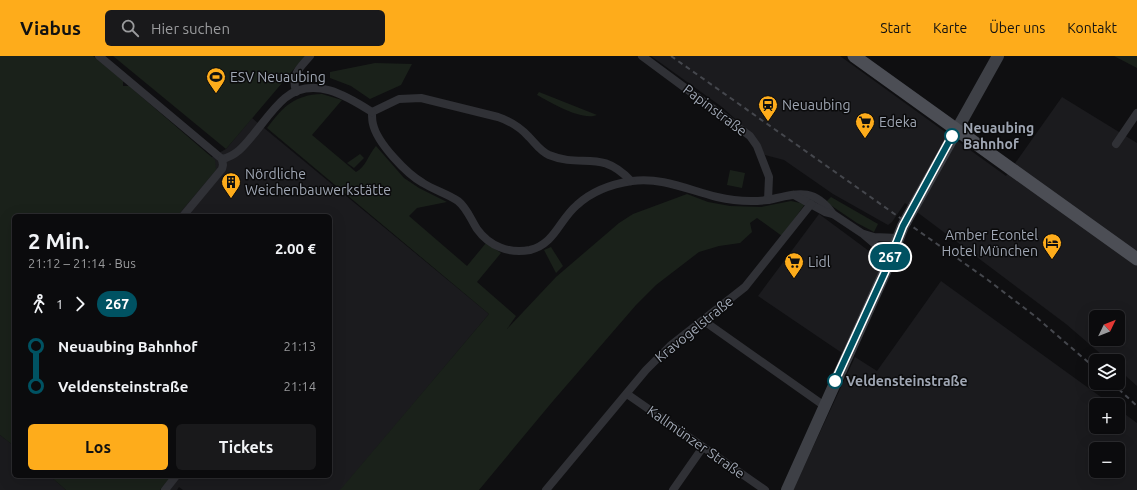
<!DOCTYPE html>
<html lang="de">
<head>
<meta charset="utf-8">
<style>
  :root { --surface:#0b0b0d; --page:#19191b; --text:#f1f3f6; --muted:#9a9b9d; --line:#2b2b2e; --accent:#feac1b }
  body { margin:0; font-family:Ubuntu,sans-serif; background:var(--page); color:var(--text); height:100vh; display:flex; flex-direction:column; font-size:15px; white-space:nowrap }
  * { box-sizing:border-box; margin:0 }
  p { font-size:13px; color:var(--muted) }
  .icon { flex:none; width:22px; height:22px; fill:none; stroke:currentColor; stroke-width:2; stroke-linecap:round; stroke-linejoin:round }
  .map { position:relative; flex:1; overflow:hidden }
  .sheet { position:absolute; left:12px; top:158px; width:320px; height:264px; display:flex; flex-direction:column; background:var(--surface); border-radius:6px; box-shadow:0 4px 16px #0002,0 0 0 1px var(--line) }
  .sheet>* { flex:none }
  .badge { padding:0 8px; border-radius:13px; font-size:14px; line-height:26px }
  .needle { width:26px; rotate:47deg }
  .tools { position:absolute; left:1089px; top:254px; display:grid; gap:8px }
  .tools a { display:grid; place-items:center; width:36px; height:36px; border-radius:6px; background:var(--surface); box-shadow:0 4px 16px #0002,0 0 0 1px var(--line); font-size:20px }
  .map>.badge { position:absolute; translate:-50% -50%; box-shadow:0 0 0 2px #fff }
  .legs { display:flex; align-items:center; gap:6px; height:44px; padding:0 16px; font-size:13px }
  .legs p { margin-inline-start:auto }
  .overview { display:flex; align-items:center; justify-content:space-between; height:68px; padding:0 16px }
  h1 { font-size:22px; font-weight:600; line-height:30px }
  .cta { display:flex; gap:8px; margin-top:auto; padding:8px 16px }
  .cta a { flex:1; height:46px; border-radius:6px; background:var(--accent); color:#111; font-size:16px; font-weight:600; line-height:46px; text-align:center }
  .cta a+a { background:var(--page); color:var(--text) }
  ul { padding:0 16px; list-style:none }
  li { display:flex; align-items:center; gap:14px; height:40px; font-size:15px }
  li i { display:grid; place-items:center; width:6px; height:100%; margin:0 5px; background:currentColor }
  li i::after { content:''; width:10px; height:10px; margin:-5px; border:3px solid; border-radius:50%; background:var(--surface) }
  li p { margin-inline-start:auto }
  li:first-child i { background:linear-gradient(#0000 50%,currentColor 0) }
  li:last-child i { background:linear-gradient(currentColor 50%,#0000 0) }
  header { display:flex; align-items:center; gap:24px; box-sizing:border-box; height:56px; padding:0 20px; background:var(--accent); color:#111 }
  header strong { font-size:19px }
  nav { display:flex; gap:22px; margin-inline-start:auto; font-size:14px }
  .search { width:280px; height:36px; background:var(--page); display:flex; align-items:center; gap:10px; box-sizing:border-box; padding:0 14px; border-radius:6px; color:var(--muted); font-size:15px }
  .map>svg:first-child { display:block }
  .built { fill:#1b1b1e; fill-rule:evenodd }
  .green { fill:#1a211a }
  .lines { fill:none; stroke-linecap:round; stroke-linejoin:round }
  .street { stroke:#303136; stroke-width:8 }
  .secondary { stroke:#3e4046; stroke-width:12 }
  .primary { stroke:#4c4e55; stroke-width:13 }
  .rail { stroke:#45474d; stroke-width:2; stroke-dasharray:5 4; stroke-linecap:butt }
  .line-1-casing { stroke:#fff; stroke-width:9 }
  .line-1 { stroke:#005262; stroke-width:6 }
  .stop-1-dot { fill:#fff; stroke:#005262; stroke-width:2 }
  .labels { text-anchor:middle; stroke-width:3; stroke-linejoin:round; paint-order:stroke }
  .poi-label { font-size:14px; fill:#9fa6b3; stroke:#0b0b0c; text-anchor:start }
  .street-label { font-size:14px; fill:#9fa6b3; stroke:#0b0b0c }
  .stop-label { font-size:14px; font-weight:bold; fill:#9fa6b3; stroke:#0b0b0c; text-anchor:start }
</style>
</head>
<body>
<header>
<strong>Viabus</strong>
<div class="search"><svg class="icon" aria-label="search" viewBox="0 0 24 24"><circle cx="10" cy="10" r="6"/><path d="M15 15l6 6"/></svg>Hier suchen</div>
<nav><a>Start</a><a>Karte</a><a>Über uns</a><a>Kontakt</a></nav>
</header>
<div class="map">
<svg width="1137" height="434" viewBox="0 0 1137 434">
  <rect width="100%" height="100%" fill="#0f0f11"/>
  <g class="built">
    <path d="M651 0H840L1006 120 1062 41 1137 87V330L1118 313V305H1109L1066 268 905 147 892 166 888 169 833 138 784 104 765 99 752 78 722 51ZM1096 261H1118V283H1096Z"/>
    <path d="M252 62 489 258 341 434H183L179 431 177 434H160L169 423 166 420H330V160H161L210 102 226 93Z"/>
    <path d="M819 158 865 192 881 205V214L842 297 758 240Z"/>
    <path d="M941 225 1112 349H1096V371H1118V353L1137 367V434H793L855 301 877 315ZM1096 393H1118V415H1096Z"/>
    <path d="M0 379 14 390V420H50L66 434H0Z"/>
  </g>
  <g class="green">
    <path d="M0 0H93L123 25V30H129L215 104 216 114 177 160H14V390L0 379Z"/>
    <path d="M113 0H305L226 93Z"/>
    <path d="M1114 0H1137V12Z"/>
    <path d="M375 7 412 8 401 29 370 43 351 30 330 22V16Z"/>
    <path d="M539 36 597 59C581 65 552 47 537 39Z"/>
    <path d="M322 38 342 44 312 79 356 116C366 111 368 99 376 90L404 122 419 132 447 146 417 152 409 160 467 210 486 187 501 197 477 226 516 260 507 273 556 221 619 167 633 158 687 138 708 146 730 150 761 151 791 145 805 148 782 180 757 162 750 167 752 176 740 187 719 190 699 196 656 229 636 249 553 345 479 434H340L489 258 267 72C284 50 294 39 322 38Z"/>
    <path d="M360 98 364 102 354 112 347 107Z"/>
    <path d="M730 114 745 117 742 132 727 129Z"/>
    <path d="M831 141 878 168 874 176 857 167 826 146Z"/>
    <path d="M551 191 563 210 556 217 544 194Z"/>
    <path d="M50 420H166L169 423 160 434H66Z"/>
  </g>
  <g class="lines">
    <g class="street">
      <path d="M99 0 222 103"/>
      <path d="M642 0 750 80 757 90 769 121 768 144C796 138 813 130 833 158"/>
      <path d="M296 36C291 18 299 13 310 0"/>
      <path d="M372 56C372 60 372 65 373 68 377 87 407 118 423 127 434 134 448 138 458 145 467 152 471 164 477 173 489 190 509 198 530 194 555 188 559 164 577 149 591 136 612 128 632 125 663 121 688 134 717 141 734 145 751 146 768 144"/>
      <path d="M372 56 399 43 421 42 498 61C510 65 520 71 529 81 535 87 540 95 549 99 583 113 600 92 631 125"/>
      <path d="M1116 88 1137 57"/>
      <path d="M222 103C236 100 244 90 253 79 263 67 273 52 285 42 313 19 347 40 372 56"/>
      <path d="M794 139 825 156 833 158 863 178 890 201"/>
      <path d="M183 160 222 113 223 109 222 103"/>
      <path d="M864 178 874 181 898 182"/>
      <path d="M704 265 826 351"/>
      <path d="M627 338 765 434"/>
      <path d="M165 434 176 420"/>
      <path d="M546 434 646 314 670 290 745 231 811 148"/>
      <path d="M673 434 703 391"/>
    </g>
    <path class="secondary" d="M787 434 885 216 903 170 998 0"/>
    <path class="primary" d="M854 0 1137 203"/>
    <g class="rail">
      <path d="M671 0 988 224 1036 261 1096 313"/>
      <path d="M1112 327 1137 350"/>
    </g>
  </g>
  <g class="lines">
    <defs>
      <path id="line-1" d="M835 325 885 216 903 170 952 80"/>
    </defs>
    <use href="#line-1" class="line-1-casing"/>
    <use href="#line-1" class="line-1"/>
  </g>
  <defs>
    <symbol id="stadium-pin" viewBox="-11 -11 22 30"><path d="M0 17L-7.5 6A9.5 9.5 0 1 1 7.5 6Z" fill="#feac1b" stroke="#0b0b0c"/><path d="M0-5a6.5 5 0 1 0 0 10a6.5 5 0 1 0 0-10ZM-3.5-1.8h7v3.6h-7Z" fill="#111"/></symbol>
    <symbol id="station-pin" viewBox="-11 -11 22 30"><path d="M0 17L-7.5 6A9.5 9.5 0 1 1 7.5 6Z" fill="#feac1b" stroke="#0b0b0c"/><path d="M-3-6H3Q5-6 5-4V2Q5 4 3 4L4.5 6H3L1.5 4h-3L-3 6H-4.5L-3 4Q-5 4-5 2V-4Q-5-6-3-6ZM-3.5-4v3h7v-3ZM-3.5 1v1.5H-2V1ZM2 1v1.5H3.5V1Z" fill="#111"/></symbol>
    <symbol id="supermarket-pin" viewBox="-11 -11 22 30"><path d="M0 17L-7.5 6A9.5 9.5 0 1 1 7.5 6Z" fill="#feac1b" stroke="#0b0b0c"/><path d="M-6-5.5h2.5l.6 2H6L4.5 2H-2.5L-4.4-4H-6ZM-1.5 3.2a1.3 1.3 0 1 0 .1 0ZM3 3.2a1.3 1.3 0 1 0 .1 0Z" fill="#111"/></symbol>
    <symbol id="building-pin" viewBox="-11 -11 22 30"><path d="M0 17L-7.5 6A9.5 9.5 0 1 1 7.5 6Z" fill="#feac1b" stroke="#0b0b0c"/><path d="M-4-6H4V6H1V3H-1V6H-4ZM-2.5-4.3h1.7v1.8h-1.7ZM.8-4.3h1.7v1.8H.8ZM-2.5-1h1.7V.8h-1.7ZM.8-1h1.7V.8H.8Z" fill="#111"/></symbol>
    <symbol id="hotel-pin" viewBox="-11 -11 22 30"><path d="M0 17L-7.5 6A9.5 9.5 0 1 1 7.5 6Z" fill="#feac1b" stroke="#0b0b0c"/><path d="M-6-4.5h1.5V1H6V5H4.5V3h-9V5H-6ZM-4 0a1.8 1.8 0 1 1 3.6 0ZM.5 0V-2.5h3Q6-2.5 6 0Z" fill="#111"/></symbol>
  </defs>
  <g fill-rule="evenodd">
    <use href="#stadium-pin" x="205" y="10" width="22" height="30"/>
    <use href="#station-pin" x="757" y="38" width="22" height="30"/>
    <use href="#supermarket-pin" x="854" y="55" width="22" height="30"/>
    <use href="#building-pin" x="220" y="115" width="22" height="30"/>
    <use href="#hotel-pin" x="1041" y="176" width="22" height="30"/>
    <use href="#supermarket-pin" x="783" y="195" width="22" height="30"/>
  </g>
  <g class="stop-1-dot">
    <circle cx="952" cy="80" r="7"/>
    <circle cx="835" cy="325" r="7"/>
  </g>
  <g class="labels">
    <g class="poi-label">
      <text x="230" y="26">ESV Neuaubing</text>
      <text x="782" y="54">Neuaubing</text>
      <text x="879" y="71">Edeka</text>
      <text x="245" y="123">Nördliche<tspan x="245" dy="16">Weichenbauwerkstätte</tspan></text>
      <text x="1038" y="184" text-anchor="end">Amber Econtel<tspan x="1038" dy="16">Hotel München</tspan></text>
      <text x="808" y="211">Lidl</text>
    </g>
    <g class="street-label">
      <text transform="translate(715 54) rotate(37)" y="5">Papinstraße</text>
      <text transform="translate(694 273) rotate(-39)" y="5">Kravogelstraße</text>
      <text transform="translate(696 386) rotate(35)" y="5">Kallmünzer Straße</text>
    </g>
    <g class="stop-label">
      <text x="963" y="77">Neuaubing<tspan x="963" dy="16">Bahnhof</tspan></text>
      <text x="846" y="330">Veldensteinstraße</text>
    </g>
  </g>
</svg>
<div class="tools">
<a><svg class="needle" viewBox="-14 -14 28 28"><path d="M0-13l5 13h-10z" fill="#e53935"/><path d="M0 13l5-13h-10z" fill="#9a9b9d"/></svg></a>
<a><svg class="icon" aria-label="layers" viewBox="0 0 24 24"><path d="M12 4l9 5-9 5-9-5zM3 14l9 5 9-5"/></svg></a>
<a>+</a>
<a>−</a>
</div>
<b class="badge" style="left:890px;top:201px;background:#005262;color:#fff">267</b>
<section class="sheet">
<div class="overview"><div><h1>2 Min.</h1><p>21:12 – 21:14 · Bus</p></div><b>2.00 €</b></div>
<div class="legs"><svg class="icon" aria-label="walk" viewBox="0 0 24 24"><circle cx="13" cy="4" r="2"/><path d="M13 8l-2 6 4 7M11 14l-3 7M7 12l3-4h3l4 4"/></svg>1<svg class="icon" aria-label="forward" viewBox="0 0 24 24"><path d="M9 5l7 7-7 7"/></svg><b class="badge" style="background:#005262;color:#fff">267</b></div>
<ul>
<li><i style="color:#005262"></i><b>Neuaubing Bahnhof</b><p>21:13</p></li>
<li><i style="color:#005262"></i><b>Veldensteinstraße</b><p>21:14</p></li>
</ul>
<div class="cta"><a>Los</a><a>Tickets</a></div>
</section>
</div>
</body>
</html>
